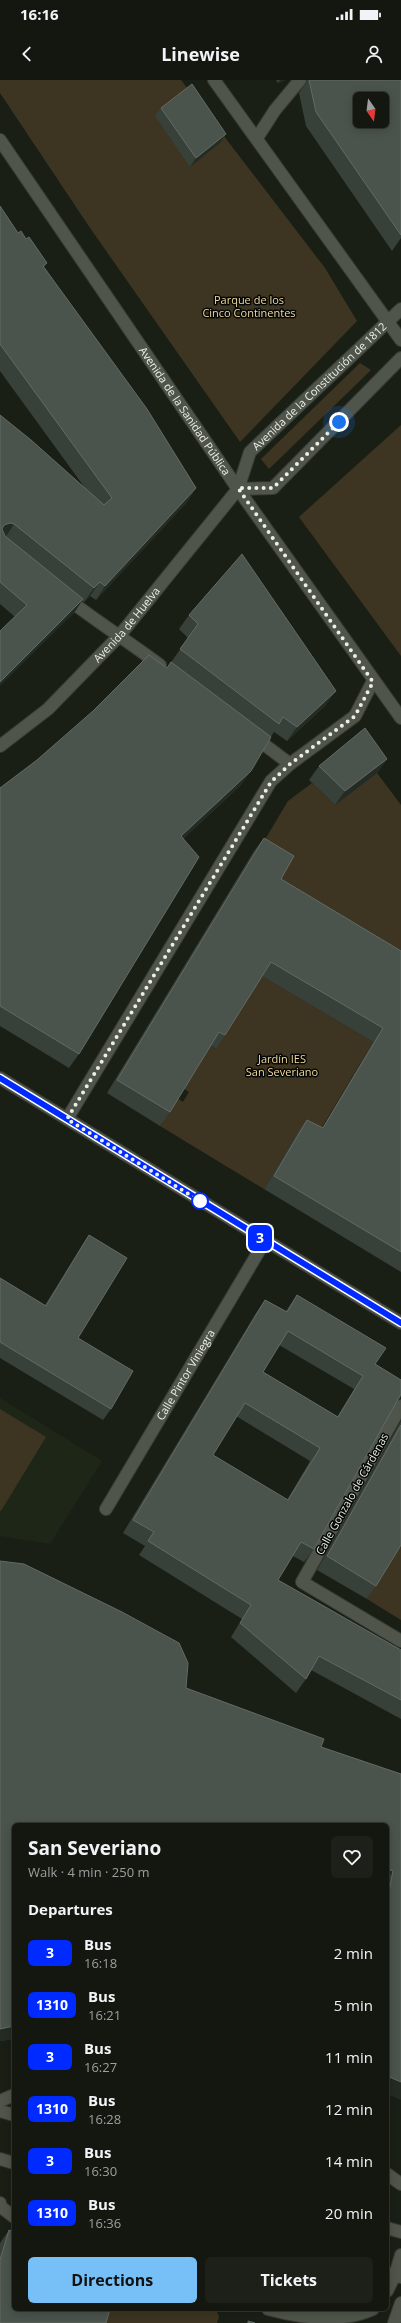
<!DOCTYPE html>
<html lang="en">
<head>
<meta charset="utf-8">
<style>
  :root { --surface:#141710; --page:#1d2019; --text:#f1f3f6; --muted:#9d9f9f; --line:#333630; --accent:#76c0f7 }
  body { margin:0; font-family:"Open Sans",sans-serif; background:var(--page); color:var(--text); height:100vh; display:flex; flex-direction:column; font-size:15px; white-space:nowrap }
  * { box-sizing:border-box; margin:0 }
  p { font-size:13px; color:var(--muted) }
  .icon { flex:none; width:22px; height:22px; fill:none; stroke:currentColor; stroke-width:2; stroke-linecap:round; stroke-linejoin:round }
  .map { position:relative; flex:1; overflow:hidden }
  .sheet { position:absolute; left:12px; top:1743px; width:377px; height:488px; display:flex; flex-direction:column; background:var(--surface); border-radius:6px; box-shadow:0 2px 10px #0003,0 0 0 1px var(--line) }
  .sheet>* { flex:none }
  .badge { padding:0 8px; border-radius:6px; font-size:14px; line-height:26px }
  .needle { width:26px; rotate:166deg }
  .controls { position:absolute; left:353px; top:12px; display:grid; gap:8px }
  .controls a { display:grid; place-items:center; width:36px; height:36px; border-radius:6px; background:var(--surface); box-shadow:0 2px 10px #0003,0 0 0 1px var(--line); font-size:20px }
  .you { position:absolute; width:20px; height:20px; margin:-10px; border:3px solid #fff; border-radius:50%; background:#1a73e8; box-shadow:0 0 0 6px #1a73e833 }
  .map>.badge { position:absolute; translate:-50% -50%; box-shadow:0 0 0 2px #fff }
  h2 { padding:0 16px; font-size:15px; line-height:36px }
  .round { display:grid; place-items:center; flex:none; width:42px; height:42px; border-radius:6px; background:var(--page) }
  .overview { display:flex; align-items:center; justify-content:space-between; height:68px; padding:0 16px }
  h1 { font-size:19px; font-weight:700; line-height:30px }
  .cta { display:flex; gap:8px; margin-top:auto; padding:8px 16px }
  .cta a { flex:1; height:46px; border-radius:6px; background:var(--accent); color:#111; font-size:16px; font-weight:700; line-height:46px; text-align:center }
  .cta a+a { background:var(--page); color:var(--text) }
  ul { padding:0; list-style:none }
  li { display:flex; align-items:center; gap:12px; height:52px; padding:0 16px }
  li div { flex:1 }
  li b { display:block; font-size:15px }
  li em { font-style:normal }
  li .badge { min-width:44px; font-weight:700; text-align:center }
  .status { display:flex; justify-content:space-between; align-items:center; height:28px; padding:0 20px; background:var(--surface); direction:ltr }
  .status svg { height:11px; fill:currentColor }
  header { display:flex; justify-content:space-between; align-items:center; height:52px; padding:0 16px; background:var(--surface); font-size:18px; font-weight:700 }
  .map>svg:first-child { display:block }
  .built { fill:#1e2617 }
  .green { fill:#3d3521 }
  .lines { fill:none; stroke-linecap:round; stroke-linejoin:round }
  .street-casing { stroke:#383c35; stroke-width:14 }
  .secondary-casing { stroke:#383c35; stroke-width:14 }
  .street { stroke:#4f554a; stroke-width:12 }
  .secondary { stroke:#4f554a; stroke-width:12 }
  .wall { fill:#374039; fill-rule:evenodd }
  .shaded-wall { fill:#232b23 }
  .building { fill:#4a534c; stroke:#636b64; fill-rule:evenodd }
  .line-casing { stroke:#fff; stroke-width:9 }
  .line { stroke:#002aff; stroke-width:6 }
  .walk { stroke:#ebefe8; stroke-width:4; stroke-dasharray:0 7.2 }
  .stop-dot { fill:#fff; stroke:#002aff; stroke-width:2 }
  .labels { text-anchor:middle; stroke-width:3; stroke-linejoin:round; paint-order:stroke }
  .park-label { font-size:11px; fill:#f1d9a2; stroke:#060805 }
  .street-label { font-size:11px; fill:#ebefe8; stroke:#060805 }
</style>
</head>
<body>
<div class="status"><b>16:16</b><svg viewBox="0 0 49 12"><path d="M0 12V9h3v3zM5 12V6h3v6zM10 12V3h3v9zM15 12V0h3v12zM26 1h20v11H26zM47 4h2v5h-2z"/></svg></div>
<header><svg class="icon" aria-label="back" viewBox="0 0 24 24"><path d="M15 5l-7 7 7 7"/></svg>Linewise<svg class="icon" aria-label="person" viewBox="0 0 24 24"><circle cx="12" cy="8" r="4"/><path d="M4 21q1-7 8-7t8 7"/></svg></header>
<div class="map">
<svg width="401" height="2243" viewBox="0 0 401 2243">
  <rect width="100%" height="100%" fill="#1a1f16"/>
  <path class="built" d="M0 1318 102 1381 50 1464 0 1456Z"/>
  <g class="green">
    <path d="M0 0H181L325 188 357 241 240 362 88 145 0 13Z"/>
    <path d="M360 283 371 290 269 389 261 379Z"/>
    <path d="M401 345V576L299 437Z"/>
    <path d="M377 693 401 725V890L271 812 257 773 288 721 312 703 335 725Z"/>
    <path d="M254 891 373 962 313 1062 297 1053 264 1109 160 1046 177 1018 183 1022 189 1012 183 1008 210 965 215 969Z"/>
    <path d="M0 1329 46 1357 1 1431H0Z"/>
    <path d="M401 1462V1540L367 1519Z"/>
    <path d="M104 2229H216L219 2237 217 2243H100Z"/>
  </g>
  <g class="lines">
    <defs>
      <g id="street">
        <path d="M257 58 275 30 300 0"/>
        <path d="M65 517C96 541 129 562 160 585"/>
        <path d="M253 656 290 684"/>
        <path d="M67 1039 271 701 290 684 355 636 373 601"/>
        <path d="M401 1326 302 1502 401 1561"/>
        <path id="s1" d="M106 1429 265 1161"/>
        <path d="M0 2021 14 2015"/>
        <path d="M387 2094 401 2104"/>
        <path d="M0 2123 1 2127 14 2137"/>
        <path d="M387 2211 395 2195 401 2175"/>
        <path d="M268 2229C301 2238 342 2243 373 2229"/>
        <path d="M394 2243 401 2223"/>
      </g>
      <g id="secondary">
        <path d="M214 0 401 260"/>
        <path id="s2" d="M0 60 238 409 401 638"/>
        <path d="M238 409 273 408 401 278"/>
        <path id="s3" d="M0 666 48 629 120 555 238 409 250 372 401 229"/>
        <path d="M0 998 401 1243"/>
        <path d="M0 2031 14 2035"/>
        <path d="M0 2079 14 2083"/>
        <path d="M387 2148 401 2152"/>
        <path d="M387 2193 401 2197"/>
      </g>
    </defs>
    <use href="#street" class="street-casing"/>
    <use href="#secondary" class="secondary-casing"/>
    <use href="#street" class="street"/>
    <use href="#secondary" class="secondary"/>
  </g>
  <g class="wall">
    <path d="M276 0H285L278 3Z"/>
    <path d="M307 0H401V158L392 171 306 46 299 13 306 3Z"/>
    <path d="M161 28 226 54 220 63 190 87 155 36Z"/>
    <path d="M0 126 18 153 26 159 47 183 44 187 196 408 187 422 96 520 90 516 84 522 82 521 74 533 15 537 0 524V335L85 408 0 291Z"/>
    <path d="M189 535 326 625 287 661 274 652 241 705 183 759 79 974 69 988 0 946V708L167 588 188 558 179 549Z"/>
    <path d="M387 679 377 693 335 725 309 700 319 686Z"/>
    <path d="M264 758 281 799 401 871V1192L264 1109 297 1053 307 1040 322 1048 373 962 262 896 225 955 216 969 211 966 170 1032 160 1046 107 1013 254 771Z"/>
    <path d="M89 1155 78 1258 111 1329 103 1340 0 1278V1198L45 1225 81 1167Z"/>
    <path d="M297 1215 375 1284 401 1300V1317L397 1320 314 1469 304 1482 293 1476 278 1500 401 1570V1639L311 1590 306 1599 296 1613 231 1557 242 1539 139 1475 145 1466 123 1453 256 1233 265 1220 286 1231ZM279 1265 354 1309 337 1337 263 1292ZM236 1336 310 1381 287 1420 213 1375Z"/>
    <path d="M401 1341V1465L376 1506 367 1519 317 1490Z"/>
    <path d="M0 1481 186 1608 321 1667 401 1694 387 2014V1745H14V1959L0 1961Z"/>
    <path d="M9 2150 0 2243V2163Z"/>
  </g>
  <g class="shaded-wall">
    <path d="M280 0H285L278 3Z"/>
    <path d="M226 54 220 63 190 87 196 78Z"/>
    <path d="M196 408 187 422 96 520 105 506Z"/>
    <path d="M10 443 14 444 5 458 0 451 4 445Z"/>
    <path d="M100 502 90 516 84 522 94 508Z"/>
    <path d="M83 519 74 533 0 606V602Z"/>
    <path d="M336 611 326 625 287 661 297 647Z"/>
    <path d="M387 679 377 693 335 725 345 711Z"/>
    <path d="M251 691 241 705 171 770 181 756Z"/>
    <path d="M387 1789 393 1791 387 1800Z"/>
    <path d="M14 1946V1959L0 1961V1949Z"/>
    <path d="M387 1996 401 2002V2020L387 2014Z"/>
  </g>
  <g class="building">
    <path d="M309 0H401V155L316 32ZM360 19H382V41H360Z"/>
    <path d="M192 4 226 54 196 78 161 28Z"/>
    <path d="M0 126 18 153 21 151 26 159 29 157 47 183 43 186 147 329 196 408 105 506 100 502 94 508 14 444 10 443 4 445 2 449 5 456 83 519 0 602V551L27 525 0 502V335L31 360 104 425 112 418 0 264Z"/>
    <path d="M242 474 336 611 297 647 283 637 279 644 180 569 198 544 189 535Z"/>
    <path d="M149 575 167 588 171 582 271 657 251 691 181 756 199 777 79 974 0 926V708L37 680 93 631Z"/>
    <path d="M365 648 387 679 345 711 319 686Z"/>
    <path d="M264 758 294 776 281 799 401 871V1172L274 1096 307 1040 323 1048 383 948 271 882 225 955 219 952 170 1032 117 1000Z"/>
    <path d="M89 1155 127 1178 78 1258 133 1291 111 1329 0 1262V1198L46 1226Z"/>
    <path d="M297 1215 386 1268 375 1284 401 1300V1314L314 1469 301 1462 278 1500 401 1570V1620L319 1576 306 1599 240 1543 251 1525 148 1461 154 1452 133 1440 265 1220 287 1232ZM288 1251 363 1296 338 1337 263 1292ZM245 1323 320 1368 288 1420 213 1375Z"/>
    <path d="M401 1345V1465L376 1506 327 1476Z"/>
    <path d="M0 1481 24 1484 122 1532 179 1563 188 1583 186 1608 324 1659 321 1667 401 1694V2002L387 1996V1822L393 1791 387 1789V1745H14V1946L0 1949Z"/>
    <path d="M9 2150 14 2152V2229H110L106 2243H0V2180Z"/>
    <path d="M248 2241 255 2243H248Z"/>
  </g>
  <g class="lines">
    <defs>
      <path id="line" d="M0 998 401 1243"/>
    </defs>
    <use href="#line" class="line-casing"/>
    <use href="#line" class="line"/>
    <path class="walk" d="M200 1121 67 1039 271 702 290 684 355 636 373 602 238 408H273L339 342"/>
  </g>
  <circle class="stop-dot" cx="200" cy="1121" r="8"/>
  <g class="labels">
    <g class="park-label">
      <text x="249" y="224">Parque de los<tspan x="249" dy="13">Cinco Continentes</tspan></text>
      <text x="282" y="983">Jardín IES<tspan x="282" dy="13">San Severiano</tspan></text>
    </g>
    <g class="street-label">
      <text dy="4" stroke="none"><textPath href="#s3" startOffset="486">Avenida de la Constitución de 1812</textPath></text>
      <text dy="4" stroke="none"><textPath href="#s2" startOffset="328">Avenida de la Sanidad Pública</textPath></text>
      <text dy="4" stroke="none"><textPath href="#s3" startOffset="176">Avenida de Huelva</textPath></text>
      <text dy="4" stroke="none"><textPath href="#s1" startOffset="156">Calle Pintor Viniegra</textPath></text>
      <text transform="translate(352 1414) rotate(-61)" y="4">Calle Gonzalo de Cárdenas</text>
    </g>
  </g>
</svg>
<div class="controls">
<a><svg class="needle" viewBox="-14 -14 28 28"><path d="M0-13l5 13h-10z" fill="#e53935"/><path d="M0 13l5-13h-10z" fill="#9d9f9f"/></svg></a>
</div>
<div class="you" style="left:339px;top:342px"></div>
<b class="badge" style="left:260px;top:1158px;background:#002aff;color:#fff">3</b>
<section class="sheet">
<div class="overview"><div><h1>San Severiano</h1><p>Walk · 4 min · 250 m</p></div><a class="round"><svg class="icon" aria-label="heart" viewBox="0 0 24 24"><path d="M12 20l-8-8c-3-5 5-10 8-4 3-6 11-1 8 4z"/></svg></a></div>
<h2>Departures</h2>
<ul>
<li><span class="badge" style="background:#002aff;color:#fff">3</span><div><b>Bus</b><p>16:18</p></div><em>2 min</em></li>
<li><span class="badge" style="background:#002aff;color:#fff">1310</span><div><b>Bus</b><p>16:21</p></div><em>5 min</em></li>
<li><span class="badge" style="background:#002aff;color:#fff">3</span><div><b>Bus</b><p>16:27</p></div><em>11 min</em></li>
<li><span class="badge" style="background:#002aff;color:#fff">1310</span><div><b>Bus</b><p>16:28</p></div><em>12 min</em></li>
<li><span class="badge" style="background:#002aff;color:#fff">3</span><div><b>Bus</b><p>16:30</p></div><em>14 min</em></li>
<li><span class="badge" style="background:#002aff;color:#fff">1310</span><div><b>Bus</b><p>16:36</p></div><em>20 min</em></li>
</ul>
<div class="cta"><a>Directions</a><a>Tickets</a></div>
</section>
</div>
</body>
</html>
